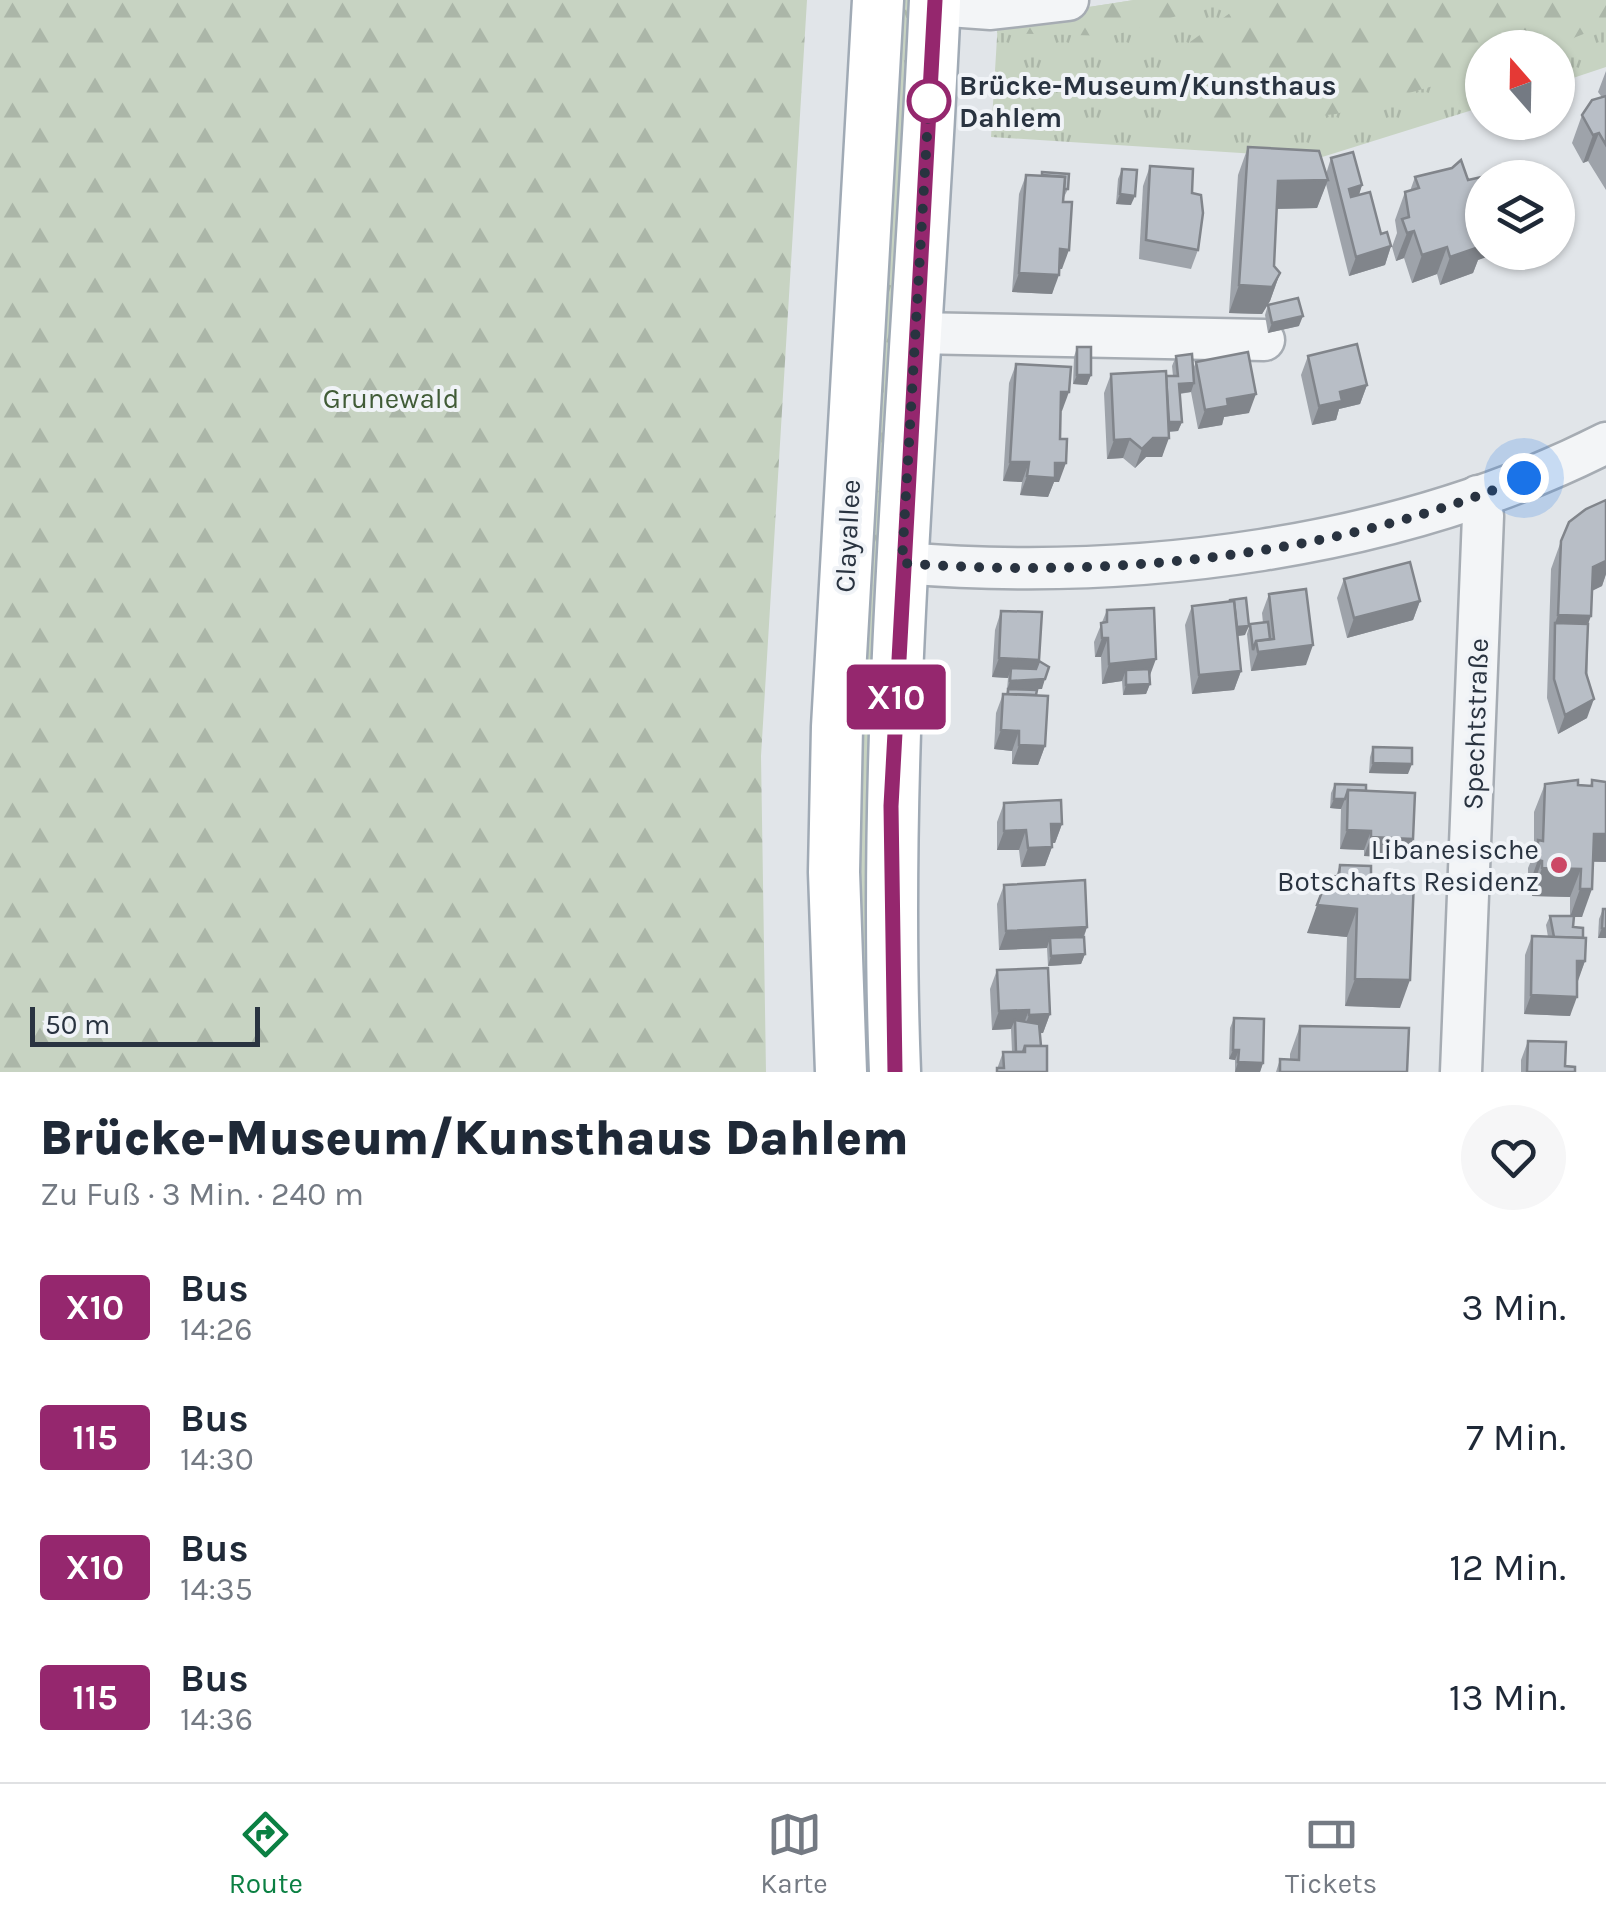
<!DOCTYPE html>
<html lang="de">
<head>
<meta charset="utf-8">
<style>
  :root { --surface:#fff; --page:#f6f6f7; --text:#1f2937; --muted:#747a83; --line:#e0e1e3; --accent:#0b8043 }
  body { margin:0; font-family:Karla,sans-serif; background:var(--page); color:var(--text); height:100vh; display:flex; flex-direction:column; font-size:38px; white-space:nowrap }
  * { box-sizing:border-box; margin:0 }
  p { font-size:32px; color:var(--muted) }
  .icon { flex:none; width:55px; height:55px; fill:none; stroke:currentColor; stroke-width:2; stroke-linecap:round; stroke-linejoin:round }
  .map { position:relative; height:1072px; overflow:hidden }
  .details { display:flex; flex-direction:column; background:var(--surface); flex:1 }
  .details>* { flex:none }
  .badge { padding:0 20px; border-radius:8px; font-size:35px; line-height:65px }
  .needle { width:65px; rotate:340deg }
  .buttons { position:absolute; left:1465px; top:30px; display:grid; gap:20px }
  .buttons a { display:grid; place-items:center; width:110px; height:110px; border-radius:50%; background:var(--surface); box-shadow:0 2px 8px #0004; font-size:50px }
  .scale { position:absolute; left:30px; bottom:25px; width:230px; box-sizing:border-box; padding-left:10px; border:5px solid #293340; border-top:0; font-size:28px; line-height:35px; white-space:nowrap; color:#293340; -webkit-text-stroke:8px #f0f3f7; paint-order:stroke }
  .you { position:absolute; width:50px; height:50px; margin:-25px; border:8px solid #fff; border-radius:50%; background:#1a73e8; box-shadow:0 0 0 15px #1a73e833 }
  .map>.badge { position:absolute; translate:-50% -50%; box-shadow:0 0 0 5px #fff }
  .round { display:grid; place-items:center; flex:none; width:105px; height:105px; border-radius:52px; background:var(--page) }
  .summary { display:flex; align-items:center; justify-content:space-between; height:170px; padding:0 40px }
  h1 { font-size:48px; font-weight:800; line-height:75px }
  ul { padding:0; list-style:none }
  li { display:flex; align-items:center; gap:30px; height:130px; padding:0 40px }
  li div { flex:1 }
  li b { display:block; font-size:38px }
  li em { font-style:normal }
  li .badge { min-width:110px; font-weight:700; text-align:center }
  .tabs { display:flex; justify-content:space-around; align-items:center; height:140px; border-top:2px solid var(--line); background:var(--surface); font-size:28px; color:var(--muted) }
  .tabs a { display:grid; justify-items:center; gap:5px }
  .tabs .current { color:var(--accent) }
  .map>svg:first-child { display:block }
  .grass { fill:url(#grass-tufts) }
  .forest { fill:url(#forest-firs) }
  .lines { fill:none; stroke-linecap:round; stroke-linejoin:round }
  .minor-casing { stroke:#a6acb3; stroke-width:45 }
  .major-casing { stroke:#a0aab5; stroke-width:55 }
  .minor { stroke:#f3f5f7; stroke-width:40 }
  .major { stroke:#fff; stroke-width:50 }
  .wall { fill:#9ea3aa }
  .shaded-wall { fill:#81858b }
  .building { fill:#b8bec6; stroke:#81858b; stroke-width:2.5 }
  .line-casing { stroke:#fff; stroke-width:22 }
  .line { stroke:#95276e; stroke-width:15 }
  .walk { stroke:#293340; stroke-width:10; stroke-dasharray:0 18 }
  .stop-dot { fill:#fff; stroke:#95276e; stroke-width:5 }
  .poi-dot { fill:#cc4866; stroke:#f0f3f7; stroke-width:4 }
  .labels { text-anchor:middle; stroke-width:8; stroke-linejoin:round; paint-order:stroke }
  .stop-label { font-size:28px; font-weight:bold; fill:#293340; stroke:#f0f3f7; text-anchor:start }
  .park-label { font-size:28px; fill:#415c37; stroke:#f0f3f7 }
  .street-label { font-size:28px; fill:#293340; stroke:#f0f3f7 }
  .poi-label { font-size:28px; fill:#293340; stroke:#f0f3f7; text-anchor:end }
</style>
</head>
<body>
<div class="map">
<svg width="1606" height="1072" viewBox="0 0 1606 1072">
  <defs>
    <pattern id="grass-tufts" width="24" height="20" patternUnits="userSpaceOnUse" patternTransform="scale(2.5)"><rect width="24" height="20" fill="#c7d3c2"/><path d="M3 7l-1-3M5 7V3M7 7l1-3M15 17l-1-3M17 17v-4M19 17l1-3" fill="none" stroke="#abb6a8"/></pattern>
    <pattern id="forest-firs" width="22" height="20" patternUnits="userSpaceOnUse" patternTransform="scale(2.5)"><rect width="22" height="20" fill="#c7d3c2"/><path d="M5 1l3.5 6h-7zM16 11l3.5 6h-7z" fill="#abb6a8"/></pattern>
  </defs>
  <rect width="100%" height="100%" fill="#e1e5e9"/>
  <g class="grass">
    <path d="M895 0H921L881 1072H855L850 892Z"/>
    <path d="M1134 0H1606V67L1558 83V48H1482V107L1319 158 991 137 998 21Z"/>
  </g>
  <g class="forest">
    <path d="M0 0H807L761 756 766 1072H0Z"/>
    <path d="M1134 0H1188L1193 11 1112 36 997 33 998 21Z"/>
    <path d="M1248 0H1606V25L1551 47 1482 48V72L1336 114 1214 126 1193 109 1190 42Z"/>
  </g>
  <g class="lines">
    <defs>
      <g id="minor">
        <path d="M935 5 991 9 1068 0"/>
        <path d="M914 333 1264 340"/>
        <path d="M902 563C1133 582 1397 549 1606 443"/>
        <path d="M1461 1072 1483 516 1478 496"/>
      </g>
      <g id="major">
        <path d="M841 1072 834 872 837 727 878 0"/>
        <path d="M895 1072C881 714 919 358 935 0"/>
      </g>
    </defs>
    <use href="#minor" class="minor-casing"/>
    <use href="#major" class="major-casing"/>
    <use href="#minor" class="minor"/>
    <use href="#major" class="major"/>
  </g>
  <g class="wall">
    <path d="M1606 71V190L1588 161 1583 163 1572 143 1582 115 1601 98V96L1598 92Z"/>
    <path d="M1248 147 1326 174 1331 158 1362 185 1359 194 1381 234 1391 246 1385 265 1349 276 1326 184 1317 208 1277 209 1274 266 1280 273 1270 301 1262 314 1229 313 1238 175Z"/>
    <path d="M1150 166 1192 193 1198 250 1191 269 1139 259 1143 186Z"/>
    <path d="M1122 169 1131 205 1116 204 1118 179Z"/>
    <path d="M1042 172 1068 189 1063 199 1062 269H1059L1052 294 1012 292 1019 194 1026 175H1041Z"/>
    <path d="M1415 177 1482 252H1494L1478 260 1473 273 1440 285 1437 274 1412 283 1404 258 1396 261 1392 247 1397 233 1395 220 1405 192 1410 191Z"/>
    <path d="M1268 305 1299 326 1268 333 1265 315Z"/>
    <path d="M1077 347 1091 375 1087 385 1073 384 1074 357Z"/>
    <path d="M1176 356 1193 369 1196 362 1249 413 1224 417 1222 425 1198 429 1191 392 1180 394 1182 422 1178 431 1169 432 1162 457H1146L1135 468 1123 458 1107 459 1104 393 1111 374 1173 376 1172 366Z"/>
    <path d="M1308 356 1367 385 1360 404 1339 409 1336 420 1312 425 1301 375Z"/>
    <path d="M1016 364 1062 411H1061L1059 482H1054L1048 497 1020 495 1022 482 1003 481 1009 383Z"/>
    <path d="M1606 500V574L1602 586 1592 591 1588 625 1587 718 1558 734 1547 698 1551 569 1561 541Z"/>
    <path d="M1344 579 1420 601 1413 620 1347 638 1337 598Z"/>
    <path d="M1269 594 1306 665 1251 671 1247 634 1250 624 1263 623 1262 613Z"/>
    <path d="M1192 606 1245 635 1238 636 1241 671 1234 690 1192 694 1185 625Z"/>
    <path d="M1107 610 1150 678V684L1146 694 1123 695 1122 681 1102 684 1101 657H1095L1094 642Z"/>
    <path d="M1001 611 1039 661 1042 689H1033L1036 695 1045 746 1038 765 1012 764V751L994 749 996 713 1003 694H1006L1007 690 1008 678 992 677 995 630Z"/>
    <path d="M1373 747 1408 774 1369 773 1370 757Z"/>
    <path d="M1592 780 1606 862H1593L1582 917H1574L1573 927 1585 961 1577 981 1570 1016 1524 1014 1525 955 1532 936 1548 937 1546 925 1550 916H1570V897L1532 896V888H1528V868L1534 854V812L1545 784 1590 786Z"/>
    <path d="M1335 784 1366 791 1413 839 1406 858 1364 856V850L1340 849 1341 809 1330 808 1331 793Z"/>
    <path d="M1004 803 1062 824 1055 843H1052V847L1045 866 1021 867 1019 850H997V822Z"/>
    <path d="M1340 865 1371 878 1400 1008 1345 1006 1347 937 1307 933 1336 876Z"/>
    <path d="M1004 885 1087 927 1084 937 1085 954 1081 964 1048 966 1047 948 999 950 997 904Z"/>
    <path d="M1603 909H1606V938H1598L1599 919Z"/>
    <path d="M997 970 1050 1014 1043 1033H1040L1041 1046 1047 1072H996L1003 1052H1012L1011 1029 992 1030 990 989Z"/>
    <path d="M1234 1018 1263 1063 1260 1072H1235V1060L1229 1059 1230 1028Z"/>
    <path d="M1300 1026 1407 1072H1276L1280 1059 1290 1060V1054Z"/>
    <path d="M1528 1041 1565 1066 1575 1072H1521V1060Z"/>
  </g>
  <g class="shaded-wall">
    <path d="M1599 133 1588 161 1583 163 1593 135Z"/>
    <path d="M1328 180 1317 208 1268 209 1278 181Z"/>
    <path d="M1362 185 1356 205 1344 208 1349 189Z"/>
    <path d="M1120 194 1135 196 1131 205 1116 204Z"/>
    <path d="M1414 231 1404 258 1396 261 1407 233Z"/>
    <path d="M1482 234V252H1494L1493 255 1478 260 1473 273 1440 285 1450 257Z"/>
    <path d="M1391 246 1385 265 1349 276 1356 257Z"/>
    <path d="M1447 247 1437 274 1412 283 1422 255Z"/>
    <path d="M1060 249 1069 250 1062 269 1053 268Z"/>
    <path d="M1019 273 1059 275 1052 294 1012 292Z"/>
    <path d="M1280 273 1270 301 1262 314 1229 313 1239 285Z"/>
    <path d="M1303 316 1299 326 1268 333 1272 323Z"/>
    <path d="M1077 375H1091L1087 385 1073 384Z"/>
    <path d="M1194 383 1191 392 1175 394 1179 384Z"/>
    <path d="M1367 385 1360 404 1339 409 1336 420 1312 425 1319 406 1340 392Z"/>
    <path d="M1061 392H1069L1062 411H1054Z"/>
    <path d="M1256 394 1249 413 1224 417 1222 425 1198 429 1205 410 1227 399Z"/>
    <path d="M1165 422H1182L1178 431 1161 432Z"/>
    <path d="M1153 438H1169L1162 457H1146L1135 468 1142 449Z"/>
    <path d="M1130 439 1123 458 1107 459 1114 440Z"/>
    <path d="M1010 462H1029L1022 482 1003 481Z"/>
    <path d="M1055 463H1066L1059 482H1054L1048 497 1020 495 1027 476Z"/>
    <path d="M1606 561V574L1602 586 1583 595 1593 567Z"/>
    <path d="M1420 601 1413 620 1347 638 1354 618Z"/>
    <path d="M1558 615 1591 616 1581 644 1555 623Z"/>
    <path d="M1249 626 1245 635 1229 637 1232 627Z"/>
    <path d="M1102 638H1108L1101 657H1095Z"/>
    <path d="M1313 645 1306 665 1251 671 1258 652Z"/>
    <path d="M999 658 1039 660 1032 679 1011 668 1008 678 992 677Z"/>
    <path d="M1156 659 1149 678 1126 670 1122 681 1102 684 1109 664Z"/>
    <path d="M1241 671 1234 690 1192 694 1199 675Z"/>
    <path d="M1045 679 1042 689 1007 690 1010 681Z"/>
    <path d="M1150 684 1146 694 1123 695 1126 685Z"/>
    <path d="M1594 699 1587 718 1558 734 1565 715Z"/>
    <path d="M1001 730 1019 731 1012 751 994 749Z"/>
    <path d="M1019 745 1045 746 1038 765 1012 764Z"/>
    <path d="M1373 763 1412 764 1408 774 1369 773Z"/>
    <path d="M1334 799H1345L1341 809 1330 808Z"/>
    <path d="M1051 824H1062L1055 843H1044Z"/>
    <path d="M1026 830 1019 850H997L1004 831Z"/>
    <path d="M1347 830 1371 831 1364 850 1340 849Z"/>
    <path d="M1594 834H1606V862L1584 861Z"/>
    <path d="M1371 837 1413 839 1406 858 1364 856Z"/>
    <path d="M1052 847 1045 866 1021 867 1028 848Z"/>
    <path d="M1538 860 1542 861 1532 888H1528Z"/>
    <path d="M1542 868 1581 869 1570 897 1532 896Z"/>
    <path d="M1580 889H1592L1582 917H1570Z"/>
    <path d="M1317 905 1357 909 1347 937 1307 933Z"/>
    <path d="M1087 927 1080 946 1050 938 1047 948 999 950 1006 931Z"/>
    <path d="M1602 928 1606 929V938H1598Z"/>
    <path d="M1085 954 1081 964 1048 966 1051 956Z"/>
    <path d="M1577 961H1585L1578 981 1570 980Z"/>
    <path d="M1355 979 1410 980 1400 1008 1345 1006Z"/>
    <path d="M1531 995 1577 997 1570 1016 1524 1014Z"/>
    <path d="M1029 1010 1022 1029 1015 1020 1011 1029 992 1030 999 1011Z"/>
    <path d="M1050 1014 1043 1033 1022 1034 1029 1015Z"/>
    <path d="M1233 1050H1239L1235 1060 1229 1059Z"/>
    <path d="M1238 1062 1263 1063 1260 1072H1235Z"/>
  </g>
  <g class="building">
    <path d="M1606 96V145L1599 133 1593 135 1582 115 1592 100Z"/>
    <path d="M1248 147 1319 151 1328 180 1278 181 1274 266 1280 273 1272 287 1239 285Z"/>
    <path d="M1353 152 1362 185 1349 189 1351 197 1370 192 1381 234 1387 232 1391 246 1356 257 1331 158Z"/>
    <path d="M1461 160 1468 180 1504 172 1514 176 1515 178H1482V234L1480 235 1482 246 1450 257 1447 247 1422 255 1414 231 1407 233 1402 219 1409 217 1405 192 1419 188 1415 177 1452 168Z"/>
    <path d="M1150 166 1193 169 1192 193 1201 195 1203 213 1198 250 1146 240Z"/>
    <path d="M1122 169 1137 170 1135 196 1120 194Z"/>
    <path d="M1042 172 1069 174 1068 189H1064L1065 177 1042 175Z"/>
    <path d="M1026 175 1065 177 1063 202H1072L1069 250 1060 249 1059 275 1019 273Z"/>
    <path d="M1298 298 1303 316 1272 323 1268 305Z"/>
    <path d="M1357 344 1367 385 1340 392 1342 401 1319 406 1308 356Z"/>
    <rect x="1077" y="347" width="14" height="28"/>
    <path d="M1248 352 1256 394 1227 399 1228 406 1205 410 1196 362Z"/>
    <path d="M1192 354 1194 383 1179 384 1182 422H1169L1166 376H1178L1176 356Z"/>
    <path d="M1016 364 1071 367 1069 392H1061L1060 439H1067L1066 463H1055V478L1027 476 1029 462H1010Z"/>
    <path d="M1166 371 1169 438H1153L1142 449 1130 439 1114 440 1111 374Z"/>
    <path d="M1606 500V561L1593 567 1591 616 1558 615 1561 541 1569 522 1586 509Z"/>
    <path d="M1410 562 1420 601 1354 618 1344 579Z"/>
    <path d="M1306 589 1313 645 1258 652 1256 641 1274 639 1269 594Z"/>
    <path d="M1246 598 1249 626 1237 627 1234 601 1230 602V600Z"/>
    <path d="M1234 601 1241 671 1199 675 1192 606Z"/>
    <path d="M1154 608 1156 659 1109 664 1108 638H1102L1101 623 1107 622V610Z"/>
    <path d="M1001 611 1042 612 1039 660 999 658Z"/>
    <path d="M1268 622 1270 639 1256 641 1253 650 1250 624Z"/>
    <path d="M1555 623 1588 624 1586 673 1594 699 1565 715 1554 679Z"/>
    <path d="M1039 661 1049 667 1045 679 1010 681 1011 668 1036 669Z"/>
    <path d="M1149 669 1150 684 1126 685V670Z"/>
    <path d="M1008 689 1037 690 1036 695 1008 694Z"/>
    <path d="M1003 694 1048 696 1045 746 1019 745V731L1001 730Z"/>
    <path d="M1373 747 1412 748V764L1373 763Z"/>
    <path d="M1578 780V785L1592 786V780L1606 782V834H1594L1592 889H1580L1581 869 1542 868V861L1538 860V840L1543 841 1545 784Z"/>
    <path d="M1335 784 1366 785V791L1348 790 1345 799H1334Z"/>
    <path d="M1348 790 1415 793 1413 839 1371 837V831L1347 830Z"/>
    <path d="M1061 800 1062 824H1051L1052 847 1028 848 1026 830 1004 831V803Z"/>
    <path d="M1340 865 1371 866V878L1339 876Z"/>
    <path d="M1328 876 1414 879 1410 980 1355 979 1357 909 1317 905Z"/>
    <path d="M1085 880 1087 927 1006 931 1004 885Z"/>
    <path d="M1603 909H1606V929L1602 928Z"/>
    <path d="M1550 916H1574L1573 927 1583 928V938L1554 937Z"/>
    <path d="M1532 936 1586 938 1585 961H1577V997L1531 995Z"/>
    <path d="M1084 937 1085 954 1051 956 1050 938Z"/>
    <path d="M1048 968 1050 1014 1029 1015V1010L999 1011 997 970Z"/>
    <path d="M1234 1018 1264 1019 1263 1063 1238 1062 1239 1050H1233Z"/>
    <path d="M1015 1020 1039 1024 1041 1046H1025L1023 1052H1016Z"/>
    <path d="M1300 1026 1409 1028 1407 1072H1280V1059L1299 1060Z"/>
    <path d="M1528 1041 1566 1042 1565 1066 1575 1067V1072H1527Z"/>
    <path d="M1025 1046H1047V1072H997V1068H1004L1003 1052H1025Z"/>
  </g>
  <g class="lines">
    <defs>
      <path id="line" d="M895 1072 891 806 935 0"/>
    </defs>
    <use href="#line" class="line-casing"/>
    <use href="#line" class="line"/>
    <path class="walk" d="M929 101 902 563C1107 579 1332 558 1524 478"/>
  </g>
  <circle class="stop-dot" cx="929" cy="101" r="20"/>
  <circle class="poi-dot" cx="1559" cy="865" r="10"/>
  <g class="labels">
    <g class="stop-label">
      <text x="959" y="95">Brücke-Museum/Kunsthaus<tspan x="959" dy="32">Dahlem</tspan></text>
    </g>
    <g class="park-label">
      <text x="391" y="408">Grunewald</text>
    </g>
    <g class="street-label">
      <text transform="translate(847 536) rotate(-87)" y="10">Clayallee</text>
      <text transform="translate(1475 724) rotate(-88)" y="10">Spechtstraße</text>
    </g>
    <g class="poi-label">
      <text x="1539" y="859">Libanesische<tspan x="1539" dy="32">Botschafts Residenz</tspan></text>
    </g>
  </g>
</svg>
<div class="buttons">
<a><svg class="needle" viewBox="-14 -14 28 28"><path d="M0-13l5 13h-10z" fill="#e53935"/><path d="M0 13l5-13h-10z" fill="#747a83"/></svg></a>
<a><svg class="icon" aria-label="layers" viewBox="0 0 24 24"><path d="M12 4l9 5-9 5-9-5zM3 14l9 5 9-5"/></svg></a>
</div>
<div class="scale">50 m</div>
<div class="you" style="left:1524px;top:478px"></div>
<b class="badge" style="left:896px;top:697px;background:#95276e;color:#fff">X10</b>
</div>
<section class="details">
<div class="summary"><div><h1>Brücke-Museum/Kunsthaus Dahlem</h1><p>Zu Fuß · 3 Min. · 240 m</p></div><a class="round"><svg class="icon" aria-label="heart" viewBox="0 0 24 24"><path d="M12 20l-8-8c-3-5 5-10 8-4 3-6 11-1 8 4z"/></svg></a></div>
<ul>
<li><span class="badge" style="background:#95276e;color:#fff">X10</span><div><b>Bus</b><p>14:26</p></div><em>3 Min.</em></li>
<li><span class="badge" style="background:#95276e;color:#fff">115</span><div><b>Bus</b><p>14:30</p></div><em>7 Min.</em></li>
<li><span class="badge" style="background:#95276e;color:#fff">X10</span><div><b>Bus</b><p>14:35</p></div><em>12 Min.</em></li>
<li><span class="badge" style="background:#95276e;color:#fff">115</span><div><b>Bus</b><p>14:36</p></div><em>13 Min.</em></li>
</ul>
</section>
<nav class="tabs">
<a class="current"><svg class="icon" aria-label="directions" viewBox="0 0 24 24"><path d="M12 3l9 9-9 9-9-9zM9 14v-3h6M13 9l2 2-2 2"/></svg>Route</a>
<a><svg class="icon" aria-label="map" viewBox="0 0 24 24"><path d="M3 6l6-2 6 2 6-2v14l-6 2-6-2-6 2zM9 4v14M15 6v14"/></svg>Karte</a>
<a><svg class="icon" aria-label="tickets" viewBox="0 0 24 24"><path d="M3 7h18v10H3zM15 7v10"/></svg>Tickets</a>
</nav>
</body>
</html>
